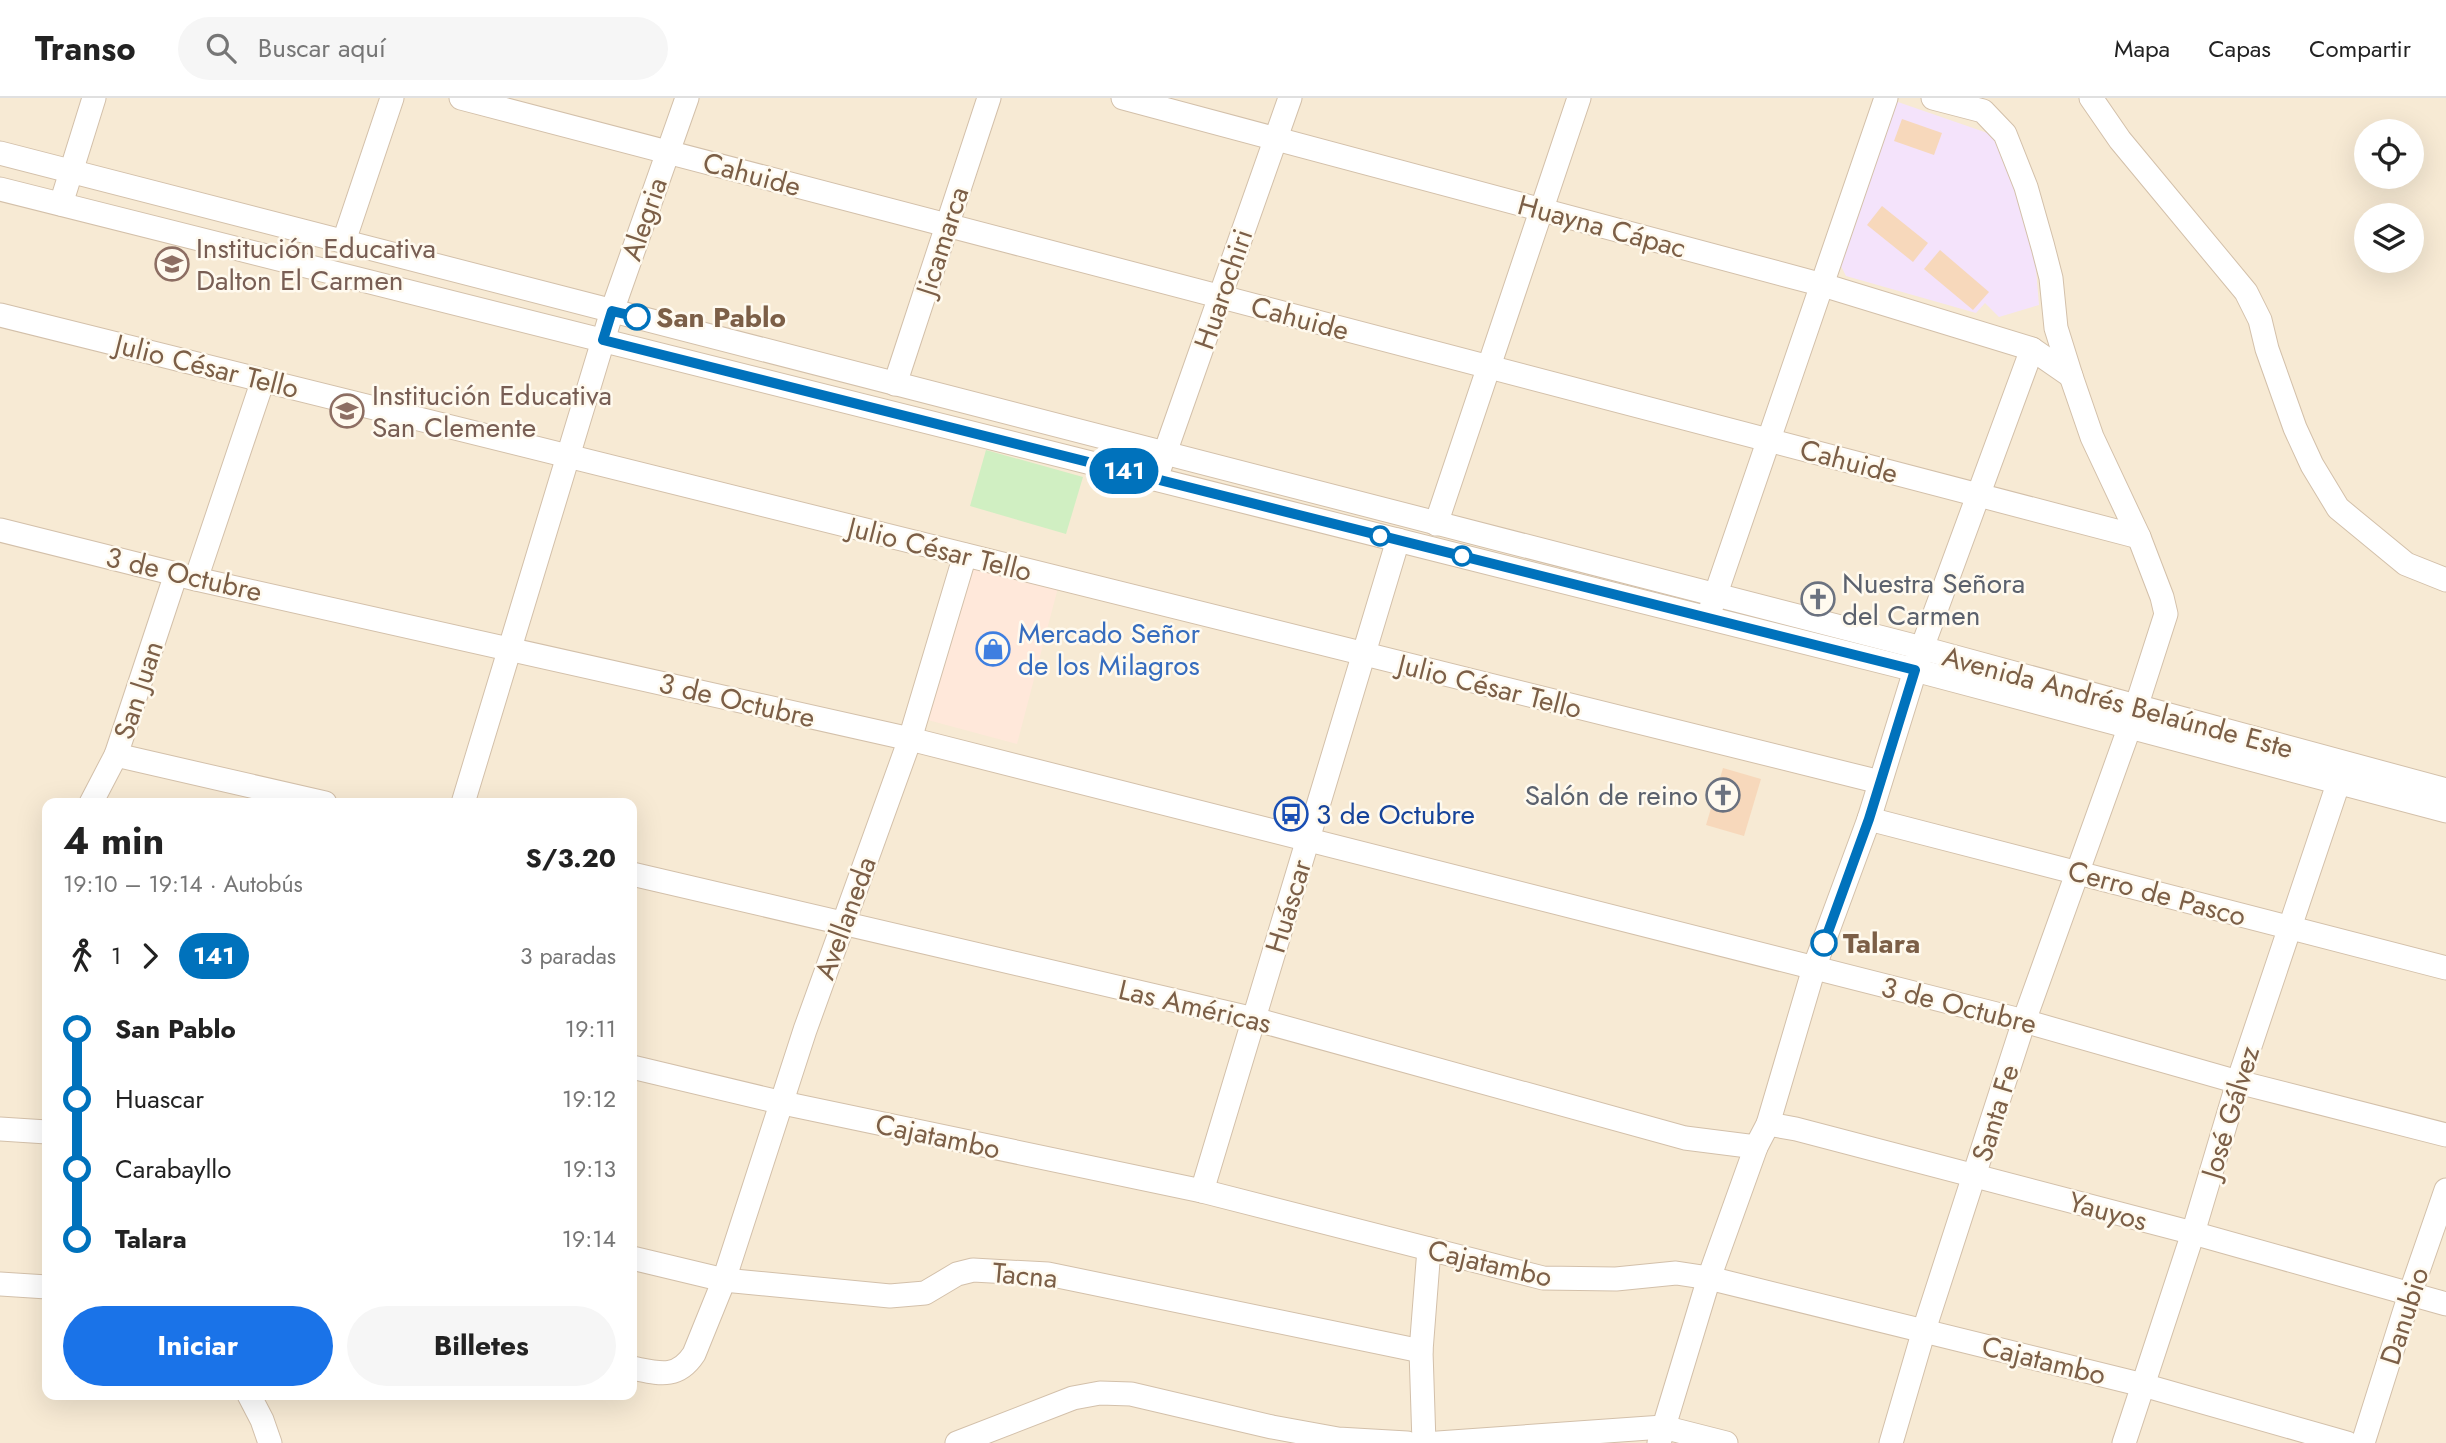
<!DOCTYPE html>
<html lang="es">
<head>
<meta charset="utf-8">
<style>
  :root { --surface:#fff; --page:#f6f6f6; --text:#222; --muted:#767676; --line:#e0e0e0; --accent:#1a73e8 }
  body { margin:0; font-family:Jost,sans-serif; background:var(--page); color:var(--text); height:100vh; display:flex; flex-direction:column; font-size:26px; white-space:nowrap }
  * { box-sizing:border-box; margin:0 }
  p { font-size:23px; color:var(--muted) }
  .icon { flex:none; width:38px; height:38px; fill:none; stroke:currentColor; stroke-width:2; stroke-linecap:round; stroke-linejoin:round }
  .map { position:relative; flex:1; overflow:hidden }
  .details { position:absolute; left:42px; top:700px; width:595px; height:602px; display:flex; flex-direction:column; background:var(--surface); border-radius:14px; box-shadow:0 7px 28px #0002 }
  .details>* { flex:none }
  .badge { padding:0 14px; border-radius:23px; font-size:24px; line-height:46px }
  .controls { position:absolute; left:2354px; top:21px; display:grid; gap:14px }
  .controls a { display:grid; place-items:center; width:70px; height:70px; border-radius:50%; background:var(--surface); box-shadow:0 7px 28px #0002; font-size:35px }
  .map>.badge { position:absolute; translate:-50% -50%; box-shadow:0 0 0 4px #fff }
  .legs { display:flex; align-items:center; gap:10px; height:77px; padding:0 21px; font-size:23px }
  .legs p { margin-inline-start:auto }
  .summary { display:flex; align-items:center; justify-content:space-between; height:119px; padding:0 21px }
  h1 { font-size:38px; font-weight:700; line-height:52px }
  .cta { display:flex; gap:14px; margin-top:auto; padding:14px 21px }
  .cta a { flex:1; height:80px; border-radius:42px; background:var(--accent); color:#fff; font-size:28px; font-weight:700; line-height:80px; text-align:center }
  .cta a+a { background:var(--page); color:var(--text) }
  ul { padding:0 21px; list-style:none }
  li { display:flex; align-items:center; gap:24px; height:70px; font-size:26px }
  li i { display:grid; place-items:center; width:10px; height:100%; margin:0 9px; background:currentColor }
  li i::after { content:''; width:18px; height:18px; margin:-9px; border:5px solid; border-radius:50%; background:var(--surface) }
  li p { margin-inline-start:auto }
  li:first-child i { background:linear-gradient(#0000 50%,currentColor 0) }
  li:last-child i { background:linear-gradient(currentColor 50%,#0000 0) }
  header { display:flex; align-items:center; gap:42px; box-sizing:border-box; height:98px; padding:0 35px; background:var(--surface); border-bottom:2px solid var(--line) }
  header strong { font-size:33px }
  nav { display:flex; gap:38px; margin-inline-start:auto; font-size:24px }
  .search { width:490px; height:63px; background:var(--page); display:flex; align-items:center; gap:18px; box-sizing:border-box; padding:0 24px; border-radius:38px; color:var(--muted); font-size:26px }
  .map>svg:first-child { display:block }
  .residential { fill:#f7ead4; fill-rule:evenodd }
  .commercial { fill:#ffe8da }
  .education { fill:#f4e3fb }
  .green { fill:#d0efc2 }
  .building { fill:#f7d8bb }
  .lines { fill:none; stroke-linecap:round; stroke-linejoin:round }
  .minor-casing { stroke:#d3c0aa; stroke-width:25 }
  .minor { stroke:#fff; stroke-width:23 }
  .line-1-casing { stroke:#fff; stroke-width:16 }
  .line-1 { stroke:#0072bc; stroke-width:10 }
  .stop-1-dot { fill:#fff; stroke:#0072bc; stroke-width:3.5 }
  .labels { text-anchor:middle; stroke-width:5; stroke-linejoin:round; paint-order:stroke }
  .street-label { font-size:28px; fill:#7c5f47; stroke:#fffaef }
  .education-label { font-size:28px; fill:#785e54; stroke:#fffaef; text-anchor:start }
  .stop-label { font-size:28px; font-weight:bold; fill:#7c5f47; stroke:#fffaef; text-anchor:start }
  .worship-label { font-size:28px; fill:#5b616d; stroke:#fffaef; text-anchor:start }
  .shop-label { font-size:28px; fill:#366cbe; stroke:#fffaef; text-anchor:start }
  .transit-label { font-size:28px; fill:#164399; stroke:#fffaef; text-anchor:start }
</style>
</head>
<body>
<header>
<strong>Transo</strong>
<div class="search"><svg class="icon" aria-label="search" viewBox="0 0 24 24"><circle cx="10" cy="10" r="6"/><path d="M15 15l6 6"/></svg>Buscar aquí</div>
<nav><a>Mapa</a><a>Capas</a><a>Compartir</a></nav>
</header>
<div class="map">
<svg width="2446" height="1345" viewBox="0 0 2446 1345">
  <rect width="100%" height="100%" fill="#fff7e6"/>
  <path class="residential" d="M0 0H2446V1345H0ZM2366 33H2412V79H2366ZM2366 117H2412V163H2366ZM47 705H632V1297H47Z"/>
  <path class="commercial" d="M972 460 1060 482 1017 646 924 621Z"/>
  <path class="education" d="M1895 3 1999 39 2034 147 2039 207 1999 219 1985 205 1976 215 1846 178 1841 168Z"/>
  <path class="green" d="M986 352 1083 379 1066 436 970 408Z"/>
  <g class="building">
    <path d="M1902 21 1942 35 1934 57 1894 43Z"/>
    <path d="M1882 108 1928 145 1913 164 1867 127Z"/>
    <path d="M1940 152 1989 194 1973 212 1924 171Z"/>
    <path d="M1723 670 1761 681 1744 738 1706 727Z"/>
  </g>
  <g class="lines">
    <defs>
      <g id="minor">
        <path d="M461 0 2139 439"/>
        <path d="M1123 0 1823 187 2032 251 2071 278"/>
        <path d="M2091 0 2120 42 2246 194 2260 222 2267 251 2295 330 2312 367 2338 410 2406 466 2446 482"/>
        <path d="M0 55 1922 550 2446 692"/>
        <path d="M0 91 1915 572 2446 713"/>
        <path d="M61 106 94 0"/>
        <path d="M344 143 392 0"/>
        <path d="M0 217 1880 684"/>
        <path d="M895 286 989 0"/>
        <path d="M1160 369 1290 0"/>
        <path d="M1436 426 1579 0"/>
        <path d="M0 432 196 481 910 641 2024 923 2238 984 2446 1037"/>
        <path d="M196 481 263 282"/>
        <path d="M1711 510 1886 0"/>
        <path d="M116 657 325 705"/>
        <path d="M91 705 116 657 176 476"/>
        <path d="M463 705 612 213 687 0"/>
        <path d="M1869 721 2446 870"/>
        <path d="M632 776 1254 921 1685 1040 1756 1049"/>
        <path d="M632 969 783 1005 1202 1093 1543 1180 1616 1181 1676 1175 1709 1180 2143 1287 2347 1345"/>
        <path d="M1768 1026 1796 1031 2193 1135 2446 1206"/>
        <path d="M0 1031 47 1034"/>
        <path d="M1202 1093 1398 442"/>
        <path d="M632 1160 724 1182 890 1198 925 1195 957 1176 973 1172 1048 1176 1421 1253"/>
        <path d="M0 1186 47 1189"/>
        <path d="M632 1270C658 1275 677 1282 694 1256L724 1182 805 932 910 641 965 457"/>
        <path d="M249 1297 262 1322 270 1345"/>
        <path d="M957 1345 1073 1300 1100 1295 1131 1296 1272 1329 1338 1341 1407 1345"/>
        <path d="M1424 1345 1421 1253 1429 1151"/>
        <path d="M1438 1345 1663 1329 1726 1345"/>
        <path d="M1659 1345 1709 1180 1756 1049 1768 1026 1814 870 1869 721 1922 550 2032 251"/>
        <path d="M1891 1345 1924 1232 2024 923 2130 628 2166 516 2162 499 2139 439 2092 339 2071 278 2056 230 2051 180 2043 149 2026 89 2005 36 1983 13 1933 0"/>
        <path d="M2124 1345 2193 1135 2238 984 2339 683"/>
        <path d="M2363 1345 2410 1196 2446 1092"/>
      </g>
    </defs>
    <use href="#minor" class="minor-casing"/>
    <use href="#minor" class="minor"/>
  </g>
  <g class="lines">
    <defs>
      <path id="line-1" d="M637 219 612 213 603 242 1915 572 1869 721 1824 845"/>
    </defs>
    <use href="#line-1" class="line-1-casing"/>
    <use href="#line-1" class="line-1"/>
  </g>
  <defs>
    <symbol id="school-ring" viewBox="-11 -11 22 22"><circle r="9.5" fill="#fffaef" stroke="#8d6e63" stroke-width="1.5"/><path d="M0-5L7-2L0 1L-7-2ZM-4 1L0 2.5L4 1V4Q0 6-4 4Z" fill="#8d6e63"/></symbol>
    <symbol id="church-ring" viewBox="-11 -11 22 22"><circle r="9.5" fill="#fffaef" stroke="#6b7280" stroke-width="1.5"/><path d="M-1.2-6h2.4v3.5h3.3v2.4h-3.3V6h-2.4V-.1h-3.3v-2.4h3.3Z" fill="#6b7280"/></symbol>
    <symbol id="shop-ring" viewBox="-11 -11 22 22"><circle r="9.5" fill="#fffaef" stroke="#3f7fe0" stroke-width="1.5"/><path d="M-5-2.5h2.3a2.7 3.5 0 0 1 5.4 0H5L5.5 6h-11ZM-1.5-2.5h3a1.5 2.3 0 0 0-3 0Z" fill="#3f7fe0"/></symbol>
    <symbol id="bus-ring" viewBox="-11 -11 22 22"><circle r="9.5" fill="#fffaef" stroke="#1a4fb4" stroke-width="1.5"/><path d="M-5-6H5V4H4V6H2V4H-2V6H-4V4H-5ZM-3.5-4V0h7V-4ZM-3.5 1.2v1.5H-2V1.2ZM2 1.2v1.5H3.5V1.2Z" fill="#1a4fb4"/></symbol>
  </defs>
  <g fill-rule="evenodd">
    <use href="#school-ring" x="153" y="147" width="38" height="38"/>
    <use href="#school-ring" x="328" y="294" width="38" height="38"/>
    <use href="#church-ring" x="1799" y="482" width="38" height="38"/>
    <use href="#shop-ring" x="974" y="532" width="38" height="38"/>
    <use href="#church-ring" x="1704" y="678" width="38" height="38"/>
    <use href="#bus-ring" x="1272" y="697" width="38" height="38"/>
  </g>
  <g class="stop-1-dot">
    <circle cx="637" cy="219" r="12"/>
    <circle cx="1380" cy="438" r="9"/>
    <circle cx="1462" cy="458" r="9"/>
    <circle cx="1824" cy="845" r="12"/>
  </g>
  <g class="labels">
    <g class="street-label">
      <text transform="translate(752 76) rotate(15)" y="10">Cahuide</text>
      <text transform="translate(644 121) rotate(-71)" y="10">Alegria</text>
      <text transform="translate(1602 128) rotate(15)" y="10">Huayna Cápac</text>
      <text transform="translate(942 143) rotate(-72)" y="10">Jicamarca</text>
      <text transform="translate(1223 191) rotate(-71)" y="10">Huarochiri</text>
      <text transform="translate(1300 220) rotate(15)" y="10">Cahuide</text>
      <text transform="translate(207 268) rotate(14)" y="10">Julio César Tello</text>
      <text transform="translate(1849 363) rotate(15)" y="10">Cahuide</text>
      <text transform="translate(940 451) rotate(14)" y="10">Julio César Tello</text>
      <text transform="translate(184 476) rotate(13)" y="10">3 de Octubre</text>
      <text transform="translate(1490 588) rotate(14)" y="10">Julio César Tello</text>
      <text transform="translate(138 592) rotate(-72)" y="10">San Juan</text>
      <text transform="translate(737 602) rotate(13)" y="10">3 de Octubre</text>
      <text transform="translate(2118 604) rotate(15)" y="10">Avenida Andrés Belaúnde Este</text>
      <text transform="translate(2157 795) rotate(15)" y="10">Cerro de Pasco</text>
      <text transform="translate(1288 808) rotate(-73)" y="10">Huáscar</text>
      <text transform="translate(845 820) rotate(-70)" y="10">Avellaneda</text>
      <text transform="translate(1959 907) rotate(14)" y="10">3 de Octubre</text>
      <text transform="translate(1195 908) rotate(13)" y="10">Las Américas</text>
      <text transform="translate(2230 1014) rotate(-73)" y="10">José Gálvez</text>
      <text transform="translate(1995 1015) rotate(-73)" y="10">Santa Fe</text>
      <text transform="translate(938 1038) rotate(12)" y="10">Cajatambo</text>
      <text transform="translate(2108 1113) rotate(15)" y="10">Yauyos</text>
      <text transform="translate(1490 1165) rotate(13)" y="10">Cajatambo</text>
      <text transform="translate(1025 1177) rotate(5)" y="10">Tacna</text>
      <text transform="translate(2404 1218) rotate(-72)" y="10">Danubio</text>
      <text transform="translate(2044 1262) rotate(14)" y="10">Cajatambo</text>
    </g>
    <g class="education-label">
      <text x="196" y="160">Institución Educativa<tspan x="196" dy="32">Dalton El Carmen</tspan></text>
      <text x="372" y="307">Institución Educativa<tspan x="372" dy="32">San Clemente</tspan></text>
    </g>
    <g class="stop-label">
      <text x="656" y="229">San Pablo</text>
      <text x="1843" y="855">Talara</text>
    </g>
    <g class="worship-label">
      <text x="1842" y="495">Nuestra Señora<tspan x="1842" dy="32">del Carmen</tspan></text>
      <text x="1698" y="707" text-anchor="end">Salón de reino</text>
    </g>
    <g class="shop-label">
      <text x="1018" y="545">Mercado Señor<tspan x="1018" dy="32">de los Milagros</tspan></text>
    </g>
    <g class="transit-label">
      <text x="1316" y="726">3 de Octubre</text>
    </g>
  </g>
</svg>
<div class="controls">
<a><svg class="icon" aria-label="locate" viewBox="0 0 24 24"><circle cx="12" cy="12" r="6"/><path d="M12 2v4M12 18v4M2 12h4M18 12h4"/></svg></a>
<a><svg class="icon" aria-label="layers" viewBox="0 0 24 24"><path d="M12 4l9 5-9 5-9-5zM3 14l9 5 9-5"/></svg></a>
</div>
<b class="badge" style="left:1124px;top:373px;background:#0072bc;color:#fff">141</b>
<section class="details">
<div class="summary"><div><h1>4 min</h1><p>19:10 – 19:14 · Autobús</p></div><b>S/3.20</b></div>
<div class="legs"><svg class="icon" aria-label="walk" viewBox="0 0 24 24"><circle cx="13" cy="4" r="2"/><path d="M13 8l-2 6 4 7M11 14l-3 7M7 12l3-4h3l4 4"/></svg>1<svg class="icon" aria-label="forward" viewBox="0 0 24 24"><path d="M9 5l7 7-7 7"/></svg><b class="badge" style="background:#0072bc;color:#fff">141</b><p>3 paradas</p></div>
<ul>
<li><i style="color:#0072bc"></i><b>San Pablo</b><p>19:11</p></li>
<li><i style="color:#0072bc"></i><span>Huascar</span><p>19:12</p></li>
<li><i style="color:#0072bc"></i><span>Carabayllo</span><p>19:13</p></li>
<li><i style="color:#0072bc"></i><b>Talara</b><p>19:14</p></li>
</ul>
<div class="cta"><a>Iniciar</a><a>Billetes</a></div>
</section>
</div>
</body>
</html>
